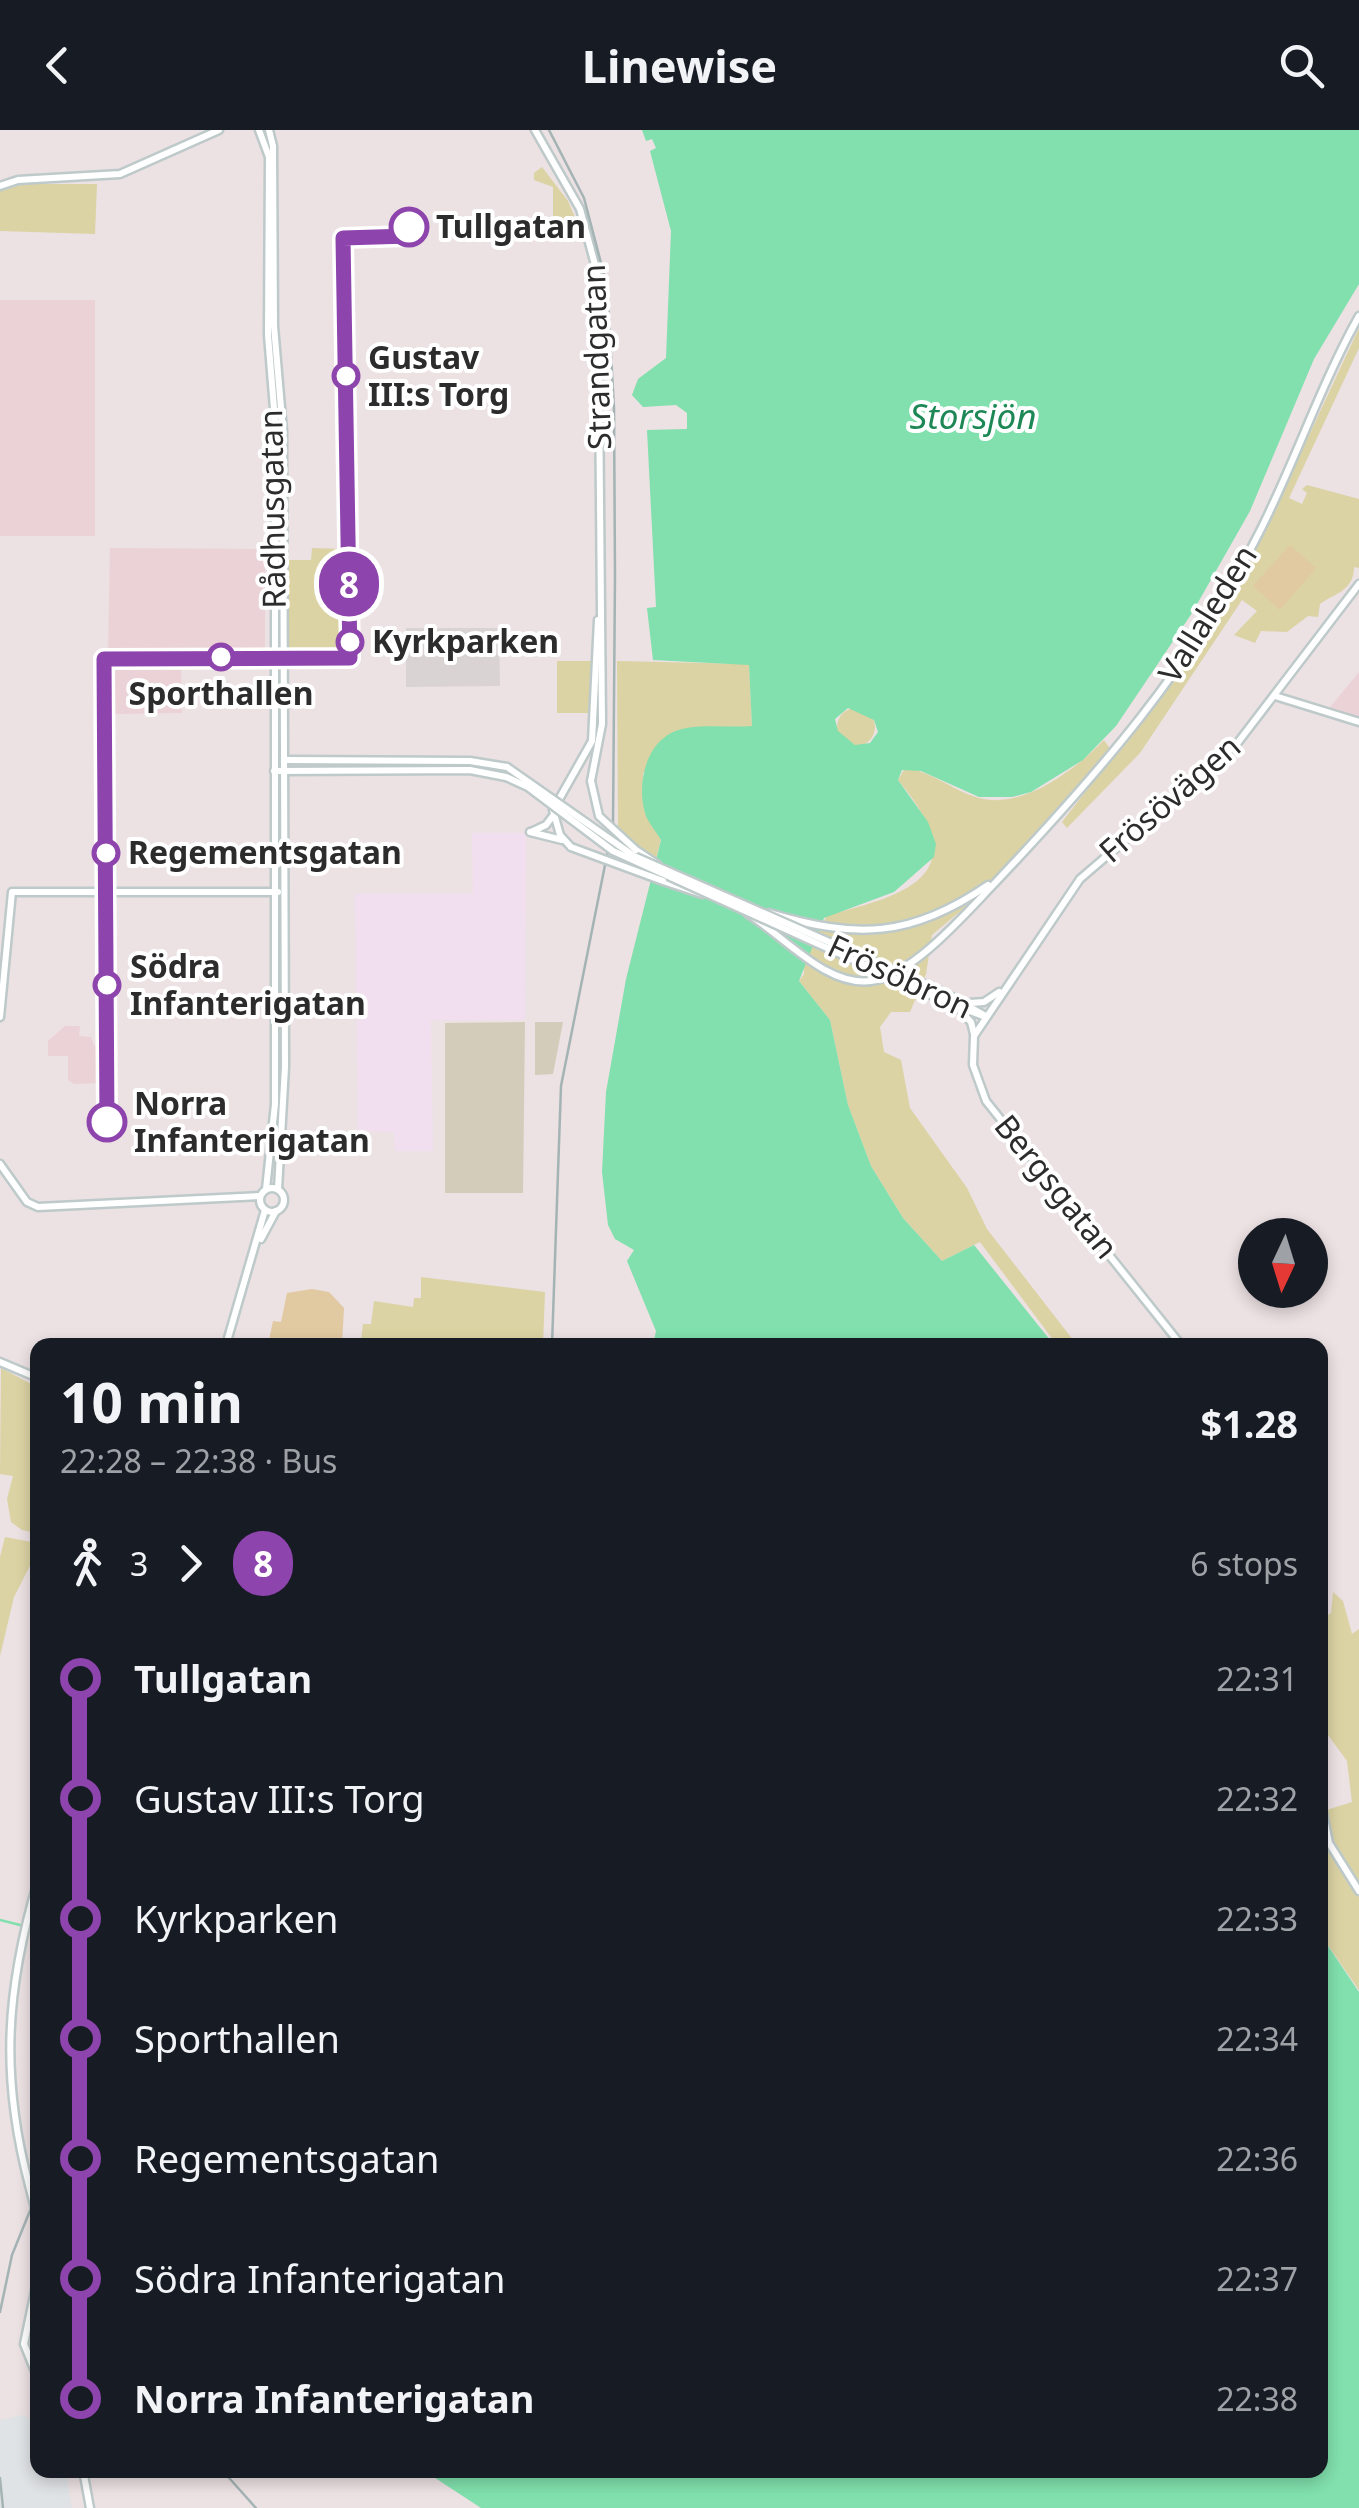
<!DOCTYPE html>
<html lang="en">
<head>
<meta charset="utf-8">
<style>
  :root { --surface:#171b24; --page:#20242c; --text:#f1f3f6; --muted:#9ea1a6 }
  body { margin:0; font-family:"Noto Sans",sans-serif; background:var(--page); color:var(--text); height:100vh; display:flex; flex-direction:column; font-size:38px; white-space:nowrap }
  * { box-sizing:border-box; margin:0 }
  p { font-size:32px; color:var(--muted) }
  .icon { flex:none; width:55px; height:55px; fill:none; stroke:currentColor; stroke-width:2; stroke-linecap:round; stroke-linejoin:round }
  .map { position:relative; flex:1; overflow:hidden }
  .sheet { position:absolute; left:30px; top:1208px; width:1298px; height:1140px; display:flex; flex-direction:column; background:var(--surface); border-radius:20px; box-shadow:0 5px 15px #0003 }
  .sheet>* { flex:none }
  .badge { padding:0 20px; border-radius:32px; font-size:35px; line-height:65px }
  .needle { width:65px; rotate:184deg }
  .controls { position:absolute; left:1238px; top:1088px; display:grid; gap:20px }
  .controls a { display:grid; place-items:center; width:90px; height:90px; border-radius:50%; background:var(--surface); box-shadow:0 5px 15px #0003; font-size:50px }
  .map>.badge { position:absolute; translate:-50% -50%; box-shadow:0 0 0 5px #fff }
  .legs { display:flex; align-items:center; gap:15px; height:110px; padding:0 30px; font-size:32px }
  .legs p { margin-inline-start:auto }
  .headline { display:flex; align-items:center; justify-content:space-between; height:170px; padding:0 30px }
  h1 { font-size:55px; font-weight:700; line-height:75px }
  ul { padding:0 30px; list-style:none }
  li { display:flex; align-items:center; gap:35px; height:120px; font-size:38px }
  li i { display:grid; place-items:center; width:15px; height:100%; margin:0 12px; background:currentColor }
  li i::after { content:''; width:25px; height:25px; margin:-12px; border:8px solid; border-radius:50%; background:var(--surface) }
  li p { margin-inline-start:auto }
  li:first-child i { background:linear-gradient(#0000 50%,currentColor 0) }
  li:last-child i { background:linear-gradient(currentColor 50%,#0000 0) }
  header { display:flex; justify-content:space-between; align-items:center; height:130px; padding:0 30px; background:var(--surface); font-size:45px; font-weight:700 }
  .map>svg:first-child { display:block }
  .industrial { fill:#e0e3e6 }
  .education { fill:#ebd2d6 }
  .medical { fill:#f1dfef }
  .green { fill:#dbd3a4 }
  .cemetery { fill:#d4ccba }
  .pitch { fill:#e1c9a1 }
  .plaza { fill:#d9d3d4 }
  .water { fill:#81e0ad; fill-rule:evenodd }
  .lines { fill:none; stroke-linecap:round; stroke-linejoin:round }
  .stream { stroke:#81e0ad; stroke-width:2.5 }
  .secondary-casing { stroke:#bec9c9; stroke-width:11 }
  .secondary { stroke:#fff; stroke-width:6 }
  .rail { stroke:#a4b3b4; stroke-width:2.5 }
  .secondary-bridge-casing { stroke:#bec9c9; stroke-width:11; stroke-linecap:butt }
  .secondary-bridge { stroke:#fff; stroke-width:6 }
  .line-1-casing { stroke:#fff; stroke-width:22 }
  .line-1 { stroke:#8e44ad; stroke-width:15 }
  .stop-1-dot { fill:#fff; stroke:#8e44ad; stroke-width:5 }
  .labels { text-anchor:middle; stroke-width:8; stroke-linejoin:round; paint-order:stroke }
  .stop-label { font-size:32px; font-weight:bold; fill:#2c2c2c; stroke:#fff; text-anchor:start }
  .street-label { font-size:32px; fill:#2c2c2c; stroke:#fff }
  .water-label { font-size:35px; font-style:italic; fill:#1e8756; stroke:#fff }
</style>
</head>
<body>
<header><svg class="icon" aria-label="back" viewBox="0 0 24 24"><path d="M15 5l-7 7 7 7"/></svg>Linewise<svg class="icon" aria-label="search" viewBox="0 0 24 24"><circle cx="10" cy="10" r="6"/><path d="M15 15l6 6"/></svg></header>
<div class="map">
<svg width="1359" height="2378" viewBox="0 0 1359 2378">
  <rect width="100%" height="100%" fill="#ece1e3"/>
  <path class="industrial" d="M23 2285 37 2293 38 2340H66L72 2378H0V2290Z"/>
  <g class="education">
    <rect x="0" y="170" width="95" height="236"/>
    <path d="M110 418 265 419V523L108 526Z"/>
    <path d="M114 536H181L182 583 113 584Z"/>
    <path d="M1359 542V592L1326 582Z"/>
    <path d="M65 896H80L79 906 91 907 94 915 102 916V953L74 954 68 950V926H48V911Z"/>
  </g>
  <path class="medical" d="M472 703H526L525 890H431L433 1021H395L394 1002 358 1001 355 764H473Z"/>
  <g class="green">
    <path d="M542 37 568 71 582 104 531 103 532 95 553 90V57L534 50V43Z"/>
    <path d="M26 54H97L95 104 0 101V60Z"/>
    <path d="M1359 198V218L1289 368 1302 374 1307 363 1302 359 1307 355 1359 369V438L1354 437C1354 461 1335 463 1320 474L1318 487 1308 486 1287 502 1261 501 1255 513 1234 505 1257 481 1242 470 1140 623 1067 698 1062 692 1192 525 1264 402Z"/>
    <path d="M312 418 344 419 345 520H287L286 430H311Z"/>
    <path d="M557 531H591L592 583H557Z"/>
    <path d="M617 531 749 534 752 597H705L643 643 644 680 661 709 656 729 618 700Z"/>
    <circle cx="856" cy="597" r="19"/>
    <path d="M1104 610 1111 620C1065 675 999 763 930 787 895 799 859 797 823 794L827 785C918 763 973 740 898 650L905 638C932 641 953 661 979 668 1023 680 1076 639 1104 610Z"/>
    <path d="M970 773 932 805 926 844 910 882H891L880 897 884 922 901 930 910 978 967 1058 987 1099 1077 1215H1057L980 1112 942 1131 903 1088 871 1036 848 975 830 890 799 851 804 844V796C873 811 908 802 970 773Z"/>
    <path d="M421 1147 545 1162 543 1215H350L351 1209 361 1210 363 1194H371L374 1171 413 1177 414 1168H421Z"/>
    <path d="M1 1238 37 1257V1403L22 1400 11 1392 7 1369 13 1346 0 1344Z"/>
    <path d="M5 1407 37 1413 38 1420 14 1467 0 1526V1427Z"/>
    <path d="M1333 1462 1343 1471 1352 1504 1359 1499V1860L1320 1804V1682L1352 1672 1347 1631 1320 1594V1490L1331 1483Z"/>
  </g>
  <g class="cemetery">
    <path d="M525 892 523 1063H445V893Z"/>
    <path d="M535 892H563L553 944 535 945Z"/>
  </g>
  <g class="pitch">
    <path d="M1290 415 1316 438 1280 480 1253 456Z"/>
    <path d="M312 1159 329 1162 344 1178 342 1215H268L273 1191 281 1192 287 1163Z"/>
  </g>
  <path class="plaza" d="M406 498H499L500 556 406 557Z"/>
  <g class="water">
    <path d="M642 0H1359V154L1314 229 1250 381 1192 483 1116 596 1083 630 1031 662 1012 667H979L921 641 902 640 898 650 928 692 936 714 934 727 894 762 824 788 799 851 830 890 848 975 871 1036 903 1088 942 1131 974 1115 1054 1215H653L656 1201 627 1131 634 1120 615 1109 608 1095 602 1042 606 962 626 849 661 710C656 701 648 693 645 683 636 652 647 607 682 599 704 594 730 598 752 596L749 535 653 530 647 478 656 477 647 300 687 299V283L676 275 643 277 632 265 638 249 666 228 671 101 650 21 656 18 652 9 646 11ZM848 578 874 590 878 602 870 613 855 615 838 601 835 589Z"/>
    <path d="M1320 1804 1359 1862V2378H481L423 2340H1320Z"/>
  </g>
  <g class="lines">
    <path class="stream" d="M0 1790 20 1795"/>
    <defs>
      <g id="secondary">
        <path d="M259 0 269 27 268 205 275 291V974L266 1059"/>
        <path d="M269 0 273 16 274 196 283 301 285 937 278 1059"/>
        <path d="M535 0 580 79 598 146 602 594 591 651"/>
        <path d="M0 56 18 50 120 44 219 0"/>
        <path d="M1275 566 1359 592"/>
        <path d="M284 630 470 631 507 637"/>
        <path d="M274 641 470 640 506 647"/>
        <path d="M530 702 562 710"/>
        <path d="M531 702 546 695 552 687"/>
        <path d="M571 717 560 705 553 680 592 611 598 490"/>
        <path d="M636 720 657 734"/>
        <path d="M663 751 702 764"/>
        <path d="M769 783C857 809 911 808 988 755"/>
        <path d="M748 784C784 806 826 857 871 851 912 846 966 783 994 754 1099 643 1192 537 1261 399 1296 329 1321 254 1359 186"/>
        <path d="M945 863 984 885"/>
        <path d="M942 870 983 886"/>
        <path d="M970 873 984 872 999 862"/>
        <path d="M961 882 971 892 974 904"/>
        <path d="M0 887 12 762H278"/>
        <path d="M0 1034 27 1072 38 1077 260 1066"/>
        <circle cx="272" cy="1070" r="12"/>
        <path d="M261 1109 276 1081"/>
        <path d="M226 1215 265 1080"/>
        <path d="M1181 1215 986 971 973 935 974 906 1080 749 1236 615 1359 454"/>
        <path d="M0 1232 38 1248"/>
        <path d="M1320 1668 1329 1713 1359 1761"/>
        <path d="M29 2055C0 1945 6 1859 38 1750"/>
        <path d="M38 2146 24 2214 38 2249"/>
        <path d="M83 2340 90 2378"/>
      </g>
    </defs>
    <use href="#secondary" class="secondary-casing"/>
    <use href="#secondary" class="secondary"/>
    <g class="rail">
      <path d="M549 0 584 68 607 156 614 278 615 445 613 695 561 956 552 1215"/>
      <path d="M0 2182 12 2125 38 2061"/>
      <path d="M222 2340 256 2378"/>
      <path d="M0 2348 3 2378"/>
    </g>
    <defs>
      <g id="secondary-bridge">
        <path d="M507 637 634 726 945 863"/>
        <path d="M506 647 528 657 613 721 942 870"/>
        <path d="M591 651 599 686 636 720"/>
        <path d="M571 717 663 751"/>
        <path d="M29 2055 36 2083"/>
      </g>
    </defs>
    <use href="#secondary-bridge" class="secondary-bridge-casing"/>
    <use href="#secondary-bridge" class="secondary-bridge"/>
  </g>
  <g class="lines">
    <defs>
      <path id="line-1" d="M107 992 104 529 350 528 343 108 409 106V97"/>
    </defs>
    <use href="#line-1" class="line-1-casing"/>
    <use href="#line-1" class="line-1"/>
  </g>
  <g class="stop-1-dot">
    <circle cx="409" cy="97" r="18"/>
    <circle cx="346" cy="246" r="12"/>
    <circle cx="350" cy="512" r="12"/>
    <circle cx="221" cy="527" r="12"/>
    <circle cx="106" cy="723" r="12"/>
    <circle cx="107" cy="855" r="12"/>
    <circle cx="107" cy="992" r="18"/>
  </g>
  <g class="labels">
    <g class="stop-label">
      <text x="436" y="108">Tullgatan</text>
      <text x="368" y="239">Gustav<tspan x="368" dy="37">III:s Torg</tspan></text>
      <text x="372" y="523">Kyrkparken</text>
      <text x="221" y="575" text-anchor="middle">Sporthallen</text>
      <text x="128" y="734">Regementsgatan</text>
      <text x="130" y="848">Södra<tspan x="130" dy="37">Infanterigatan</tspan></text>
      <text x="134" y="985">Norra<tspan x="134" dy="37">Infanterigatan</tspan></text>
    </g>
    <g class="street-label">
      <text transform="translate(597 227) rotate(-92)" y="11">Strandgatan</text>
      <text transform="translate(273 379) rotate(-91)" y="11">Rådhusgatan</text>
      <text transform="translate(1208 484) rotate(-58)" y="11">Vallaleden</text>
      <text transform="translate(1170 669) rotate(-41)" y="11">Frösövägen</text>
      <text transform="translate(900 847) rotate(25)" y="11">Frösöbron</text>
      <text transform="translate(1056 1057) rotate(51)" y="11">Bergsgatan</text>
    </g>
    <g class="water-label">
      <text x="973" y="299">Storsjön</text>
    </g>
  </g>
</svg>
<div class="controls">
<a><svg class="needle" viewBox="-14 -14 28 28"><path d="M0-13l5 13h-10z" fill="#e53935"/><path d="M0 13l5-13h-10z" fill="#9ea1a6"/></svg></a>
</div>
<b class="badge" style="left:349px;top:454px;background:#8e44ad;color:#fff">8</b>
<section class="sheet">
<div class="headline"><div><h1>10 min</h1><p>22:28 – 22:38 · Bus</p></div><b>$1.28</b></div>
<div class="legs"><svg class="icon" aria-label="walk" viewBox="0 0 24 24"><circle cx="13" cy="4" r="2"/><path d="M13 8l-2 6 4 7M11 14l-3 7M7 12l3-4h3l4 4"/></svg>3<svg class="icon" aria-label="forward" viewBox="0 0 24 24"><path d="M9 5l7 7-7 7"/></svg><b class="badge" style="background:#8e44ad;color:#fff">8</b><p>6 stops</p></div>
<ul>
<li><i style="color:#8e44ad"></i><b>Tullgatan</b><p>22:31</p></li>
<li><i style="color:#8e44ad"></i><span>Gustav III:s Torg</span><p>22:32</p></li>
<li><i style="color:#8e44ad"></i><span>Kyrkparken</span><p>22:33</p></li>
<li><i style="color:#8e44ad"></i><span>Sporthallen</span><p>22:34</p></li>
<li><i style="color:#8e44ad"></i><span>Regementsgatan</span><p>22:36</p></li>
<li><i style="color:#8e44ad"></i><span>Södra Infanterigatan</span><p>22:37</p></li>
<li><i style="color:#8e44ad"></i><b>Norra Infanterigatan</b><p>22:38</p></li>
</ul>
</section>
</div>
</body>
</html>
